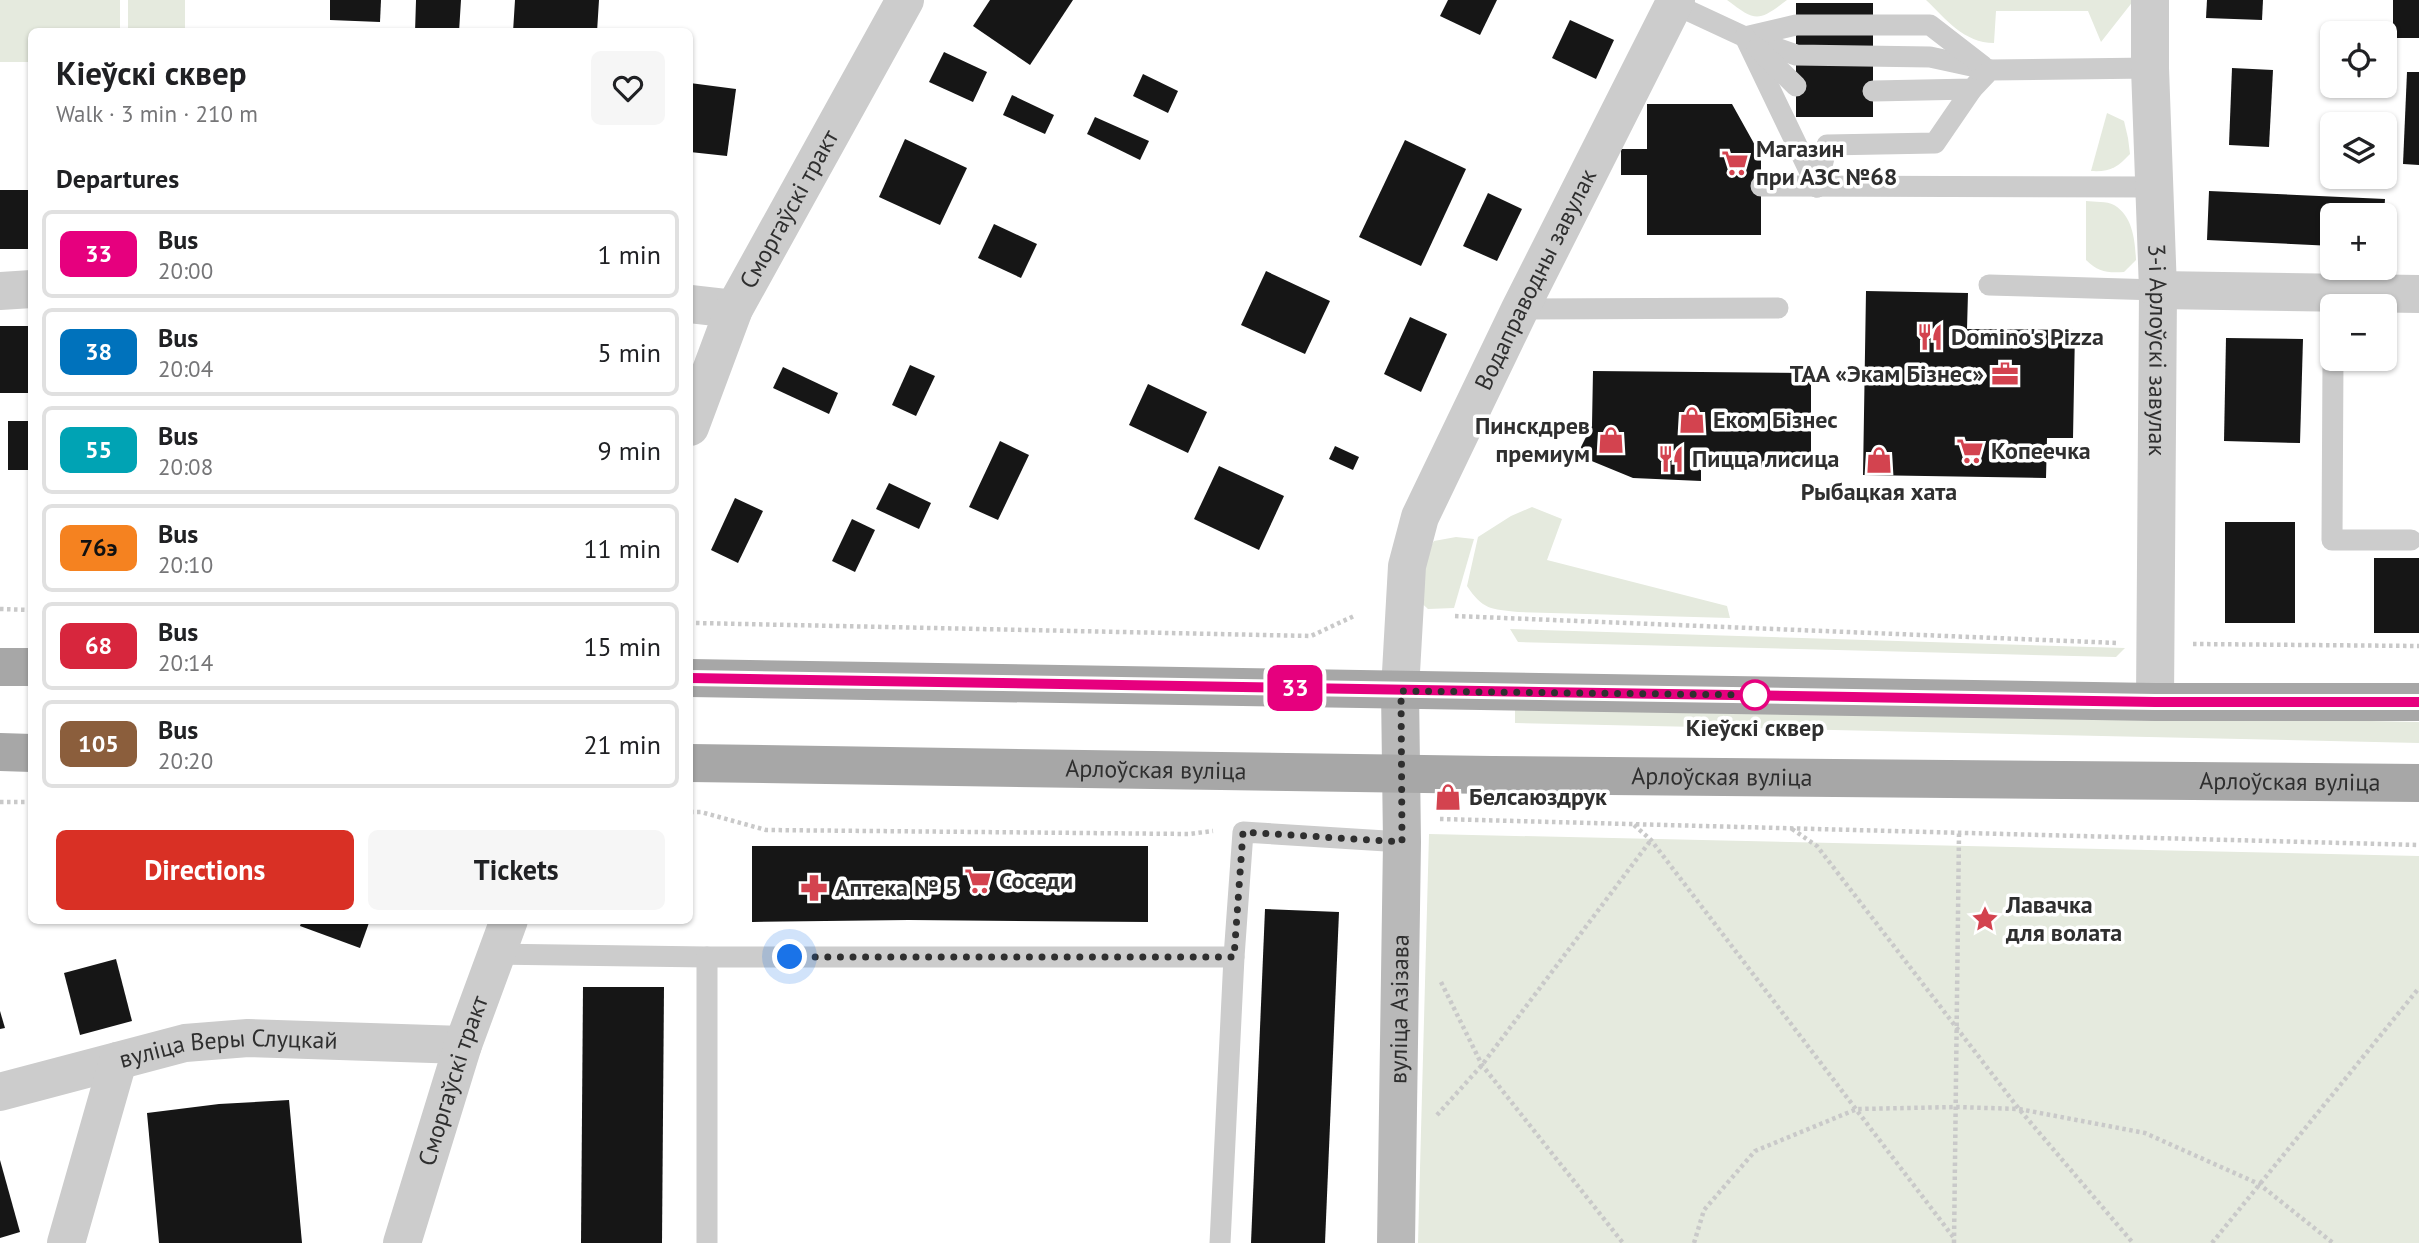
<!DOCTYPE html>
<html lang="en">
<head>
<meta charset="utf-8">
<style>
  :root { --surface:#fff; --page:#f6f6f6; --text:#202124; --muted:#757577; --line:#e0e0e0; --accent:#d93025 }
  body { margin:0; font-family:"PT Sans",sans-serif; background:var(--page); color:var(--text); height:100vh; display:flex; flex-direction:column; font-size:26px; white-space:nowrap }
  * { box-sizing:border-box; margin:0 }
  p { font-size:23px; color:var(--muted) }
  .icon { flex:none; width:38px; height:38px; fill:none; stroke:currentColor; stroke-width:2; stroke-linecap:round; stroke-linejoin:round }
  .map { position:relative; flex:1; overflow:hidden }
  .side { position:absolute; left:28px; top:28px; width:665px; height:896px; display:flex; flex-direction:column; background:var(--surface); border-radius:10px; box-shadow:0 2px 5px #0004 }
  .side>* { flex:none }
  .badge { padding:0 14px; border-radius:10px; font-size:24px; line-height:46px }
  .controls { position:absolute; left:2320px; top:21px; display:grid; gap:14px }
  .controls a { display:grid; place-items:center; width:77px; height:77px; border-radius:10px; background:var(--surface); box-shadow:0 2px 5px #0004; font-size:35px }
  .you { position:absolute; width:35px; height:35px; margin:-18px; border:5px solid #fff; border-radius:50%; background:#1a73e8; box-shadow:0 0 0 10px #1a73e833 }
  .map>.badge { position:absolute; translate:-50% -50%; box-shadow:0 0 0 4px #fff }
  h2 { padding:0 28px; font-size:26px; line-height:63px }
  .round { display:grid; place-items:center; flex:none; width:74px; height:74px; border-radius:10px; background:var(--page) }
  .summary { display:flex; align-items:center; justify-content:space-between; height:119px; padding:0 28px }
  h1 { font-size:33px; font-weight:600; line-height:52px }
  .primary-button { display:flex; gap:14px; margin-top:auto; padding:14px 28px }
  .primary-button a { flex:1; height:80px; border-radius:10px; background:var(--accent); color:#fff; font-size:28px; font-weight:600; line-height:80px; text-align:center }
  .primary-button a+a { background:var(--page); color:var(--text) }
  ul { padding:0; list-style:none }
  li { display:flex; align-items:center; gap:21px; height:88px; margin:0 14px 10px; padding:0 14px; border:4px solid var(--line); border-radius:10px }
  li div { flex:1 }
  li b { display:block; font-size:26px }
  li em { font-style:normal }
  li .badge { min-width:77px; font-weight:700; text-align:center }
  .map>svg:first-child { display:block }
  .green { fill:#e5eade }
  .building { fill:#161616 }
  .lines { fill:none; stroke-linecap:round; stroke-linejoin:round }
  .path { stroke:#c9c9c9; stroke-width:4.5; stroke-dasharray:3.5 3.5; stroke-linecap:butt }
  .lane { stroke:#ccc; stroke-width:21 }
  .street { stroke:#ccc; stroke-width:38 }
  .secondary { stroke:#b9b9b9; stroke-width:38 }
  .primary { stroke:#a7a7a7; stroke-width:38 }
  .line-casing { stroke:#fff; stroke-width:16 }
  .line { stroke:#e6007e; stroke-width:10 }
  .walk { stroke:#2f2f2f; stroke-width:7; stroke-dasharray:0 12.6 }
  .stop-dot { fill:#fff; stroke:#e6007e; stroke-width:3.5 }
  .labels { text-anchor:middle; stroke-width:7; stroke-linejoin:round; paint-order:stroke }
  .poi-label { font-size:24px; font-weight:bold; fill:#2f2f2f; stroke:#fff; text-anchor:start }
  .street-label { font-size:24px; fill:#2f2f2f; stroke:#fff }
  .stop-label { font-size:24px; font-weight:bold; fill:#2f2f2f; stroke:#fff }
</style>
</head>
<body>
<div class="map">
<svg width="2419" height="1243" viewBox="0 0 2419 1243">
  <rect width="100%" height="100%" fill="#fff"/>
  <g class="green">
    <path d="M0 0H120V31L32 32 31 62H0Z"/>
    <rect x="128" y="0" width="57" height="31"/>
    <path d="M1727 0H1787C1758 22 1756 22 1727 0Z"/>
    <path d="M1926 0H2134L2101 42 2088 11H1996L1994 43C1964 43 1946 19 1926 0Z"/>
    <path d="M2107 113 2124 121 2128 138 2130 154C2117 168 2110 172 2091 171Z"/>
    <path d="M2086 201C2094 202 2107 201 2114 205 2133 216 2135 241 2136 260L2124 272C2107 273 2098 272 2086 260Z"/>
    <path d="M1532 507 1562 519 1547 560 1727 606 1730 618 1518 612C1491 609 1483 610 1467 586L1478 537 1511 516Z"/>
    <path d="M1456 537 1474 539 1454 608 1428 609 1416 598 1423 558 1434 541Z"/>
    <path d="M1510 629 2125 648 2116 657 1518 642Z"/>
    <path d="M1515 707 1813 710 2419 722V743L1515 723Z"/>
    <path d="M1429 834 2419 856V1243H1418Z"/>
  </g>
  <g class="building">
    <path d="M330 0H381L380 22 330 20Z"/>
    <path d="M416 0H461L459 32H415Z"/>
    <path d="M515 0H599L597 32H513Z"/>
    <path d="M990 0H1073L1030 65 973 26Z"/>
    <path d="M1448 0H1497L1480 35 1440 16Z"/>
    <path d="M2207 0H2263L2262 20 2206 18Z"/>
    <rect x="2393" y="0" width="26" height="38"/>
    <rect x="1796" y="3" width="77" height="114"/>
    <path d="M1570 20 1614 40 1596 79 1552 58Z"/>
    <path d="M944 52 987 72 973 102 929 82Z"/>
    <path d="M2232 68 2273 70 2269 147 2229 145Z"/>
    <path d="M2407 72H2419V165L2403 164Z"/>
    <path d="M1143 74 1178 91 1168 113 1133 96Z"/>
    <path d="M690 83 736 89 727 156 690 152Z"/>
    <path d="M1012 95 1054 115 1045 134 1003 115Z"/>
    <path d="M1647 104H1732L1761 156V235H1647V175H1621V149H1647Z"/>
    <path d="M1095 117 1149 141 1140 160 1087 134Z"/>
    <path d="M905 139 967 168 940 225 879 197Z"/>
    <path d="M1405 140 1466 169 1421 266 1359 237Z"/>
    <rect x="0" y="190" width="32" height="59"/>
    <path d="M2209 191 2385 199 2384 215H2333V246L2207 240Z"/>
    <path d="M1488 193 1522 209 1497 261 1463 246Z"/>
    <path d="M994 224 1037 244 1021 278 978 258Z"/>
    <path d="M1266 271 1330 301 1305 354 1241 325Z"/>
    <path d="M1866 291 1968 293 1967 329 2075 330 2073 438H2047L2046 478 1863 475Z"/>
    <path d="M1410 317 1447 334 1421 392 1384 374Z"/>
    <rect x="0" y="326" width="32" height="67"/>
    <path d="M2226 338 2303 339 2300 443 2224 441Z"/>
    <path d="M910 365 935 376 916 416 892 405Z"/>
    <path d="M783 367 838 393 829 414 773 388Z"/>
    <path d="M1593 371 1811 373V468H1701V481L1633 478 1577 455 1592 425Z"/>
    <path d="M1148 384 1207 412 1188 453 1129 425Z"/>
    <rect x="8" y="421" width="24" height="49"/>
    <path d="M1000 441 1029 455 998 520 969 507Z"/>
    <path d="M1335 446 1359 457 1353 470 1329 459Z"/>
    <path d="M1219 466 1284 496 1259 550 1194 519Z"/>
    <path d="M889 483 931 503 919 529 876 509Z"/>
    <path d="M735 498 763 511 738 563 711 550Z"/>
    <path d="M852 519 875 530 855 572 832 561Z"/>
    <rect x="2225" y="522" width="70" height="101"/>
    <rect x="2374" y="558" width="45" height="75"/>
    <path d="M752 846H1148V922L909 920 752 922Z"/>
    <path d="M1265 909 1339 912 1325 1243H1251Z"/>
    <path d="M302 920H370L360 948 300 926Z"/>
    <path d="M116 959 132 1021 80 1035 64 973Z"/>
    <path d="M583 987H664L662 1243H581Z"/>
    <path d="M0 1011 5 1028 0 1029Z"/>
    <path d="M289 1100 302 1243H159L147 1113 219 1104Z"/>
    <path d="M0 1160 20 1232 0 1238Z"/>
  </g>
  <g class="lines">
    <g class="path">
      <path d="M0 609 32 610"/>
      <path d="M1455 616 2118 643"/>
      <path d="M696 623 1311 636 1354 616"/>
      <path d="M2193 644 2419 646"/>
      <path d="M0 802H32"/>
      <path d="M690 812H701L766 830 1189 834 1213 831"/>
      <path d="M1440 819 2419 845"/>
      <path d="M1634 825 1651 840 1954 1238"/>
      <path d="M1792 829 1817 846 2019 1109 2133 1243"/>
      <path d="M1441 982 1482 1065 1623 1243"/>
      <path d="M1437 1115 1482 1065 1651 840"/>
      <path d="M1694 1243 1704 1210 1755 1151 1857 1109 1957 1107 2019 1109 2145 1133 2259 1184 2333 1243"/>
      <path d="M1954 1243 1959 833"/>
      <path d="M2212 1243 2419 988"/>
    </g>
    <g class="lane">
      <path d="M1674 4 1745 37 1796 55 1930 57 1990 70"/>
      <path d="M1745 37 1796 25H1930L1983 66"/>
      <path d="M1745 37 1817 187"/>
      <path d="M1757 48 1796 86"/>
      <path d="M1873 91 1972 89 1990 70 2150 68"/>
      <path d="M1761 186 2155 187"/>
      <path d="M1817 187 1827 145 1935 143 1972 89"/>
      <path d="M1989 285 2158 290"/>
      <path d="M1520 309 1778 308"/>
      <path d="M2333 359 2332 540H2411"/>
      <path d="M496 954 707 957H1234L1243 832 1402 842"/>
      <path d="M707 957V1243"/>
      <path d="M1220 1243 1234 957"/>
    </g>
    <g class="street">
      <path id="s1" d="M2150 0V68L2158 290 2155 702"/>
      <path d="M2158 290 2419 294"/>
      <path d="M0 291 32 289"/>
      <path d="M690 304 734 309"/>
      <path id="s2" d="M690 427 734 309 905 0"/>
      <path id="s3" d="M1400 690 1407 566 1420 517 1520 309 1676 0"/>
      <path id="s4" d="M0 1092 185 1043 248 1038 463 1045"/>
      <path d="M66 1243 118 1061"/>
      <path id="s5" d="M402 1243 463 1045 509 920"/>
    </g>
    <path class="secondary" id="s6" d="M1396 1243 1402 842 1400 690"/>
    <g class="primary">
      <path d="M0 667H32"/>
      <path d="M690 678 2155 702H2419"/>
      <path d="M0 752 32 753"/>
      <path id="s7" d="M690 763 1492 775 2419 783"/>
    </g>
  </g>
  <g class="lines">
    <defs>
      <path id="line" d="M690 678 2155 702H2419"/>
    </defs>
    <use href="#line" class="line-casing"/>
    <use href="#line" class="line"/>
    <path class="walk" d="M790 957H1234L1243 832 1402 842 1401 691 1755 695"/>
  </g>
  <defs>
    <symbol id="supermarket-bare" viewBox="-9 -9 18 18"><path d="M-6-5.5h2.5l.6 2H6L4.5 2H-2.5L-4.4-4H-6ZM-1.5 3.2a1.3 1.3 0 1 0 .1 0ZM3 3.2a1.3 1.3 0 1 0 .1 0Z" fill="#d3434f" stroke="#fff" stroke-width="2.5" paint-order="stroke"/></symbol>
    <symbol id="restaurant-bare" viewBox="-9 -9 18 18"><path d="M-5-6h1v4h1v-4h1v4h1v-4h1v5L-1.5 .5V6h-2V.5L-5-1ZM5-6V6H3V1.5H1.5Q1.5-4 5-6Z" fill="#d3434f" stroke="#fff" stroke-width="2.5" paint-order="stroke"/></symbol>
    <symbol id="office-bare" viewBox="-9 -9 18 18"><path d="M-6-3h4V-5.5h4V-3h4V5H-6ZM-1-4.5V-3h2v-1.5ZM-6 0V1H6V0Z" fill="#d3434f" stroke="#fff" stroke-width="2.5" paint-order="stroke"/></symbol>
    <symbol id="shop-bare" viewBox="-9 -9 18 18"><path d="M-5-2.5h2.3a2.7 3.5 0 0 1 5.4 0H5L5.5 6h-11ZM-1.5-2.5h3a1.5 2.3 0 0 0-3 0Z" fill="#d3434f" stroke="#fff" stroke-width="2.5" paint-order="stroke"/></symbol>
    <symbol id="pharmacy-bare" viewBox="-9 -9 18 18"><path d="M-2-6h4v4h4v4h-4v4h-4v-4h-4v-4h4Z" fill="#d3434f" stroke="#fff" stroke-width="2.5" paint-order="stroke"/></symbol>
    <symbol id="sight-bare" viewBox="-9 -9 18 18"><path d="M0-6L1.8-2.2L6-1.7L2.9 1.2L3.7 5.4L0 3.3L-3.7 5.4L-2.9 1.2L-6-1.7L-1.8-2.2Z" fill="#d3434f" stroke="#fff" stroke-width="2.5" paint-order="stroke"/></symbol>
  </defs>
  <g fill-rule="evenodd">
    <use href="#supermarket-bare" x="1716" y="144" width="38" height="38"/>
    <use href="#restaurant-bare" x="1911" y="318" width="38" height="38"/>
    <use href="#office-bare" x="1986" y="355" width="38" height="38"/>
    <use href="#shop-bare" x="1673" y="401" width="38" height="38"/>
    <use href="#shop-bare" x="1592" y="421" width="38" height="38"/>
    <use href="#supermarket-bare" x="1951" y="432" width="38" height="38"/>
    <use href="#restaurant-bare" x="1652" y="440" width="38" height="38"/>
    <use href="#shop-bare" x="1860" y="441" width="38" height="38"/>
    <use href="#shop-bare" x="1429" y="778" width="38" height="38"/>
    <use href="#supermarket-bare" x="959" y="862" width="38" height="38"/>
    <use href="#pharmacy-bare" x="795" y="869" width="38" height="38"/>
    <use href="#sight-bare" x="1966" y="900" width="38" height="38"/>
  </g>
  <circle class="stop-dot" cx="1755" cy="695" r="14"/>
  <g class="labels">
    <g class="poi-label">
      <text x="1756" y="157">Магазин<tspan x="1756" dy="28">при АЗС №68</tspan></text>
      <text x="1951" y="345">Domino's Pizza</text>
      <text x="1984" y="382" text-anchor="end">ТАА «Экам Бізнес»</text>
      <text x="1713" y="428">Еком Бізнес</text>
      <text x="1590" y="434" text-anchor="end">Пинскдрев<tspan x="1590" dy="28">премиум</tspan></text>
      <text x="1991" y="459">Копеечка</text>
      <text x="1692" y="467">Пицца лисица</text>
      <text x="1879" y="500" text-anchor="middle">Рыбацкая хата</text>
      <text x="1469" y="805">Белсаюздрук</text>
      <text x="999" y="889">Соседи</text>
      <text x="835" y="896">Аптека № 5</text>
      <text x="2006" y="913">Лавачка<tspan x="2006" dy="28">для волата</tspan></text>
    </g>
    <g class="street-label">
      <text dy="8" stroke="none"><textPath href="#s2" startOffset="240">Сморгаўскі тракт</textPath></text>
      <text dy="8" stroke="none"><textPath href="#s3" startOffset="439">Водаправодны завулак</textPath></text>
      <text dy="8" stroke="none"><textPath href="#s1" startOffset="350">3-і Арлоўскі завулак</textPath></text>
      <text dy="8" stroke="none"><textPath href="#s7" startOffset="466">Арлоўская вуліца</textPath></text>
      <text dy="8" stroke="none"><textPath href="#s7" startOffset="1032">Арлоўская вуліца</textPath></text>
      <text dy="8" stroke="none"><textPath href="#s7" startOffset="1600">Арлоўская вуліца</textPath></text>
      <text dy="8" stroke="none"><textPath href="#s6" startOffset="234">вуліца Азізава</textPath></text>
      <text dy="8" stroke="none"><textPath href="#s4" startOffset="234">вуліца Веры Слуцкай</textPath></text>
      <text dy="8" stroke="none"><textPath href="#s5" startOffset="170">Сморгаўскі тракт</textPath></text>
    </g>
    <g class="stop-label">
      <text x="1755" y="736">Кіеўскі сквер</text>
    </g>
  </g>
</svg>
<div class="controls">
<a><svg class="icon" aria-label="locate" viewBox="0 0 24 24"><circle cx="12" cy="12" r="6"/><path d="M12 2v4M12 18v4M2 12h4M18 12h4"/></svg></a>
<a><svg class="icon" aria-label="layers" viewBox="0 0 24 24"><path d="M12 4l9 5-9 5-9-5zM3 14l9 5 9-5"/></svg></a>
<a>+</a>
<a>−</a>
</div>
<div class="you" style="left:790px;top:957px"></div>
<b class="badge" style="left:1295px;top:688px;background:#e6007e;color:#fff">33</b>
<section class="side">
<div class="summary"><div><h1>Кіеўскі сквер</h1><p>Walk · 3 min · 210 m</p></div><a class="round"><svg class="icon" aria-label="heart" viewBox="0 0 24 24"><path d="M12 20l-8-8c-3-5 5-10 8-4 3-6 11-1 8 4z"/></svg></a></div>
<h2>Departures</h2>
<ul>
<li><span class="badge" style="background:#e6007e;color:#fff">33</span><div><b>Bus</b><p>20:00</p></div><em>1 min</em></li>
<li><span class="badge" style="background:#0072bc;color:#fff">38</span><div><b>Bus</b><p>20:04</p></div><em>5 min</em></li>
<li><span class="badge" style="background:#00a3b4;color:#fff">55</span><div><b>Bus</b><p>20:08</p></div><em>9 min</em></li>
<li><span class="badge" style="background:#f58220;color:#111">76э</span><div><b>Bus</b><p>20:10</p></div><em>11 min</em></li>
<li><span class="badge" style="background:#d7263d;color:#fff">68</span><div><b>Bus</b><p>20:14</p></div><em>15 min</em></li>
<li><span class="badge" style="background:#8b5e3c;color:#fff">105</span><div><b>Bus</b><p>20:20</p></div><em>21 min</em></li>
</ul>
<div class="primary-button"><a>Directions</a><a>Tickets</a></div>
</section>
</div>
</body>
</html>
